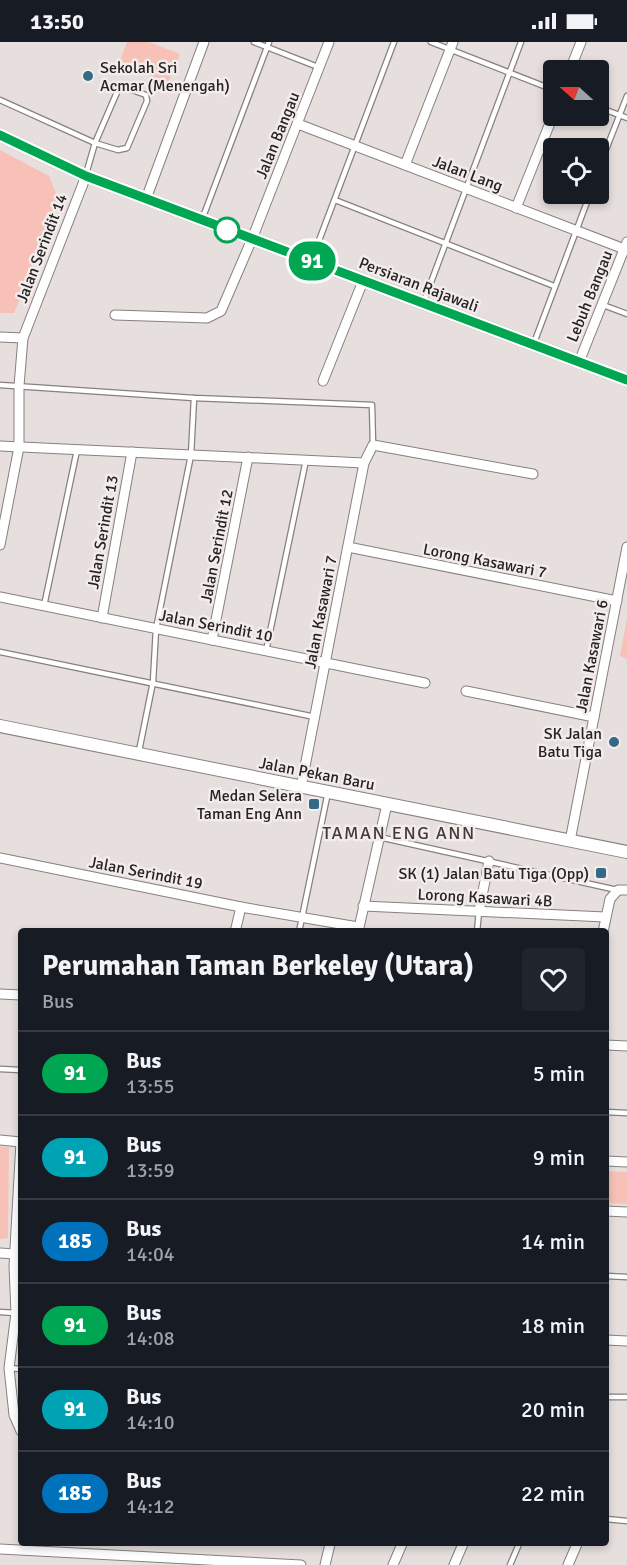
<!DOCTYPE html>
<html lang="en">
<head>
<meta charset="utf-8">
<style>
  :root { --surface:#171b24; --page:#20242c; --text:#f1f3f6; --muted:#9ea1a6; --line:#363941 }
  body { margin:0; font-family:Signika,sans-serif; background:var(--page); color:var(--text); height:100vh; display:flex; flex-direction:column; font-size:22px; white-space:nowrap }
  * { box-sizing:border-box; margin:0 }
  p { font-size:20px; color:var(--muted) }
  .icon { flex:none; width:33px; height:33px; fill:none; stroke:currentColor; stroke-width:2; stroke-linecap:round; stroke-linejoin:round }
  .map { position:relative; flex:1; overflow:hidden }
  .drawer { position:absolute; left:18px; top:886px; width:591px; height:618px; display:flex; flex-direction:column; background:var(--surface); border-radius:6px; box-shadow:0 3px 9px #0003 }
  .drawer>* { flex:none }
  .badge { padding:0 12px; border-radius:20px; font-size:21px; line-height:39px }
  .needle { width:39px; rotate:291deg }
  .controls { position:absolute; left:543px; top:18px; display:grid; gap:12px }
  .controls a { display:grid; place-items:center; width:66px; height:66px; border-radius:6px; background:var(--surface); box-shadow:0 3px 9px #0003; font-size:30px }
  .map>.badge { position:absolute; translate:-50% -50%; box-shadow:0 0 0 3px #fff }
  .round { display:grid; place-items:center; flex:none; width:63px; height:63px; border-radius:6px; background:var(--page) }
  .head { display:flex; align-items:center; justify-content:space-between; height:102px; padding:0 24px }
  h1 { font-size:28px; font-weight:700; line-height:45px }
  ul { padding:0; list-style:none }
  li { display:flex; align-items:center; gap:18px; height:84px; padding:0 24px; border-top:2px solid var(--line) }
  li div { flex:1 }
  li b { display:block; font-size:22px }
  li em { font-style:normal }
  li .badge { min-width:66px; font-weight:700; text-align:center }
  .status { display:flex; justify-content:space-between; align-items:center; height:42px; padding:0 30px; background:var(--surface); direction:ltr }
  .status svg { height:16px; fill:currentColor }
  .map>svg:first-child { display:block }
  .green { fill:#f7c1b7 }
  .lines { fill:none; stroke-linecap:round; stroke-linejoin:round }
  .service-casing { stroke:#86807f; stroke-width:7 }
  .minor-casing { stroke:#86807f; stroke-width:11 }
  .tertiary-casing { stroke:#86807f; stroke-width:14 }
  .service { stroke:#fff; stroke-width:4.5 }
  .minor { stroke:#fff; stroke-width:9 }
  .tertiary { stroke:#fff; stroke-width:12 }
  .line-casing { stroke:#fff; stroke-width:14 }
  .line { stroke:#00a651; stroke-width:9 }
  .poi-dot { fill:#336a85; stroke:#f3eceb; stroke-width:2 }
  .stop-dot { fill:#fff; stroke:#00a651; stroke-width:3 }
  .labels { text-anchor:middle; stroke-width:5; stroke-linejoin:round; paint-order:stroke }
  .poi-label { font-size:16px; fill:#262323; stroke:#f3eceb; text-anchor:end }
  .street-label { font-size:16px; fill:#262323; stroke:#f3eceb }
  .neighbourhood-label { font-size:18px; letter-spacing:1.5px; fill:#413b3a; stroke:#f3eceb }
</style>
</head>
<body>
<div class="status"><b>13:50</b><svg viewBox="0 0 49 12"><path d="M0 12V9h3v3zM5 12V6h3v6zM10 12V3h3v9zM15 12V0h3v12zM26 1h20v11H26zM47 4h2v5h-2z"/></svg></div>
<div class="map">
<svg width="627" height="1523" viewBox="0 0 627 1523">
  <rect width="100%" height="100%" fill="#e6dfde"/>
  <g class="green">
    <path d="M127 0H149L180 12 168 41 119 21Z"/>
    <path d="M0 108 49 134 59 159 14 271H0Z"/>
    <path d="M627 577V617L620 614Z"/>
    <path d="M0 1104 9 1105 8 1196 0 1197Z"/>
    <path d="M606 1129 627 1130V1162L606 1161Z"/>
  </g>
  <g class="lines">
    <defs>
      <g id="service">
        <path d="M254 0 318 25"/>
        <path d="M431 0 554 48"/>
        <path d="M0 58 95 101 118 108 127 106 147 59 146 53 124 45 118 48 95 101 86 132"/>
        <path d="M598 65 627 76"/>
        <path d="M598 128 627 54"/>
        <path d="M335 158 554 244"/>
        <path d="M203 175 269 0"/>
        <path d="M312 217 394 0"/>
        <path d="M424 259 521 0"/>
        <path d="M603 263 627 272"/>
        <path d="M534 301 590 152"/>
        <path d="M0 343 194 356 372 363 373 403"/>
        <path d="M44 564 77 408"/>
        <path d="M266 609 306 418"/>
        <path d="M0 610 315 675"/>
        <path d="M139 709 153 640 156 587 191 413 194 356"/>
        <path d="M379 795 617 848"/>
        <path d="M299 890 328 750"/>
        <path d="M477 890 479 869"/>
        <path d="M0 1027 21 1028"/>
        <path d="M606 1070 627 1071"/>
        <path d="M606 1234 627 1235"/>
        <path d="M0 1270 15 1271"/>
        <path d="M9 1326 21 1327"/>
        <path d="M606 1355H627"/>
        <path d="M606 1477 627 1479"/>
        <path d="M510 1523 519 1502"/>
      </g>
      <g id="minor">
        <path d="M570 28 581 0"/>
        <path d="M298 82 627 208"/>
        <path d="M405 123 453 0"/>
        <path d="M146 157 204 0"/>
        <path d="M516 166 554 71"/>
        <path d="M115 273 207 276 221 269 252 197 329 0"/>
        <path d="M0 295 23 296"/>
        <path d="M579 320 627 200"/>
        <path d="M323 339 363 239"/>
        <path d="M0 404 364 421"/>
        <path d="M0 503 19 405V344L23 296 86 134"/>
        <path d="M348 505 617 559"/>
        <path d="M0 555 425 641"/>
        <path d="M102 576 132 410"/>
        <path d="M212 598 248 415"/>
        <path d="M466 649 594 675"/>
        <path d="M301 745 364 421 373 403 533 432"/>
        <path d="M570 799 627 505"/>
        <path d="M0 816 241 865 358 885"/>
        <path d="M363 864 605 875"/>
        <path d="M479 869 489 819"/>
        <path d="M235 890 241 865"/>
        <path d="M358 890 387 762"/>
        <path d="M603 890 610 857 618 848H627"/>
        <path d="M0 952 21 953"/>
        <path d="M606 1003 627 1004"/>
        <path d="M0 1098 21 1100"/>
        <path d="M21 1100 14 1224 16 1271 9 1326 14 1373 21 1389"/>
        <path d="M606 1119 627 1120"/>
        <path d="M606 1169 627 1170"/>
        <path d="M0 1211 15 1212"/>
        <path d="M606 1298 627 1299"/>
        <path d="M0 1507 301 1523"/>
        <path d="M325 1523 330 1502"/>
        <path d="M393 1523 402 1502"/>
        <path d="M454 1523 463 1502"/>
        <path d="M568 1523 577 1502"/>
      </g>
      <g id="tertiary">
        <path d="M0 93 86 134 627 338"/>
        <path d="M0 684 627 810"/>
      </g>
    </defs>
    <use href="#service" class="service-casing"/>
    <use href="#minor" class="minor-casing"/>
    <use href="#tertiary" class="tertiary-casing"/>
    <use href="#service" class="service"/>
    <use href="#minor" class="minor"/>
    <use href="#tertiary" class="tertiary"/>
  </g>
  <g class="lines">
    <defs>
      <path id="line" d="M0 93 86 134 627 338"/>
    </defs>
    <use href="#line" class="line-casing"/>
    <use href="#line" class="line"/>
  </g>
  <g class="poi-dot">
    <circle cx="88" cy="34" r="6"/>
    <circle cx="614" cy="700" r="6"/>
    <rect x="308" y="756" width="12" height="12" rx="3"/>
    <rect x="595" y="825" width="12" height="12" rx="3"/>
  </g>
  <circle class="stop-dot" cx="227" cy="188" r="12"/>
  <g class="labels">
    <g class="poi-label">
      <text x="100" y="31" text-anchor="start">Sekolah Sri<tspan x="100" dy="18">Acmar (Menengah)</tspan></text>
      <text x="602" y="697">SK Jalan<tspan x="602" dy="18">Batu Tiga</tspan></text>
      <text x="302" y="759">Medan Selera<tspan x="302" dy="18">Taman Eng Ann</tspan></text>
      <text x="589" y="837">SK (1) Jalan Batu Tiga (Opp)</text>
    </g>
    <g class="street-label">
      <text transform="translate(277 93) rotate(-68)" y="6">Jalan Bangau</text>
      <text transform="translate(468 131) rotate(21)" y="6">Jalan Lang</text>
      <text transform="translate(41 206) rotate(-69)" y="6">Jalan Serindit 14</text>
      <text transform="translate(419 242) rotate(21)" y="6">Persiaran Rajawali</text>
      <text transform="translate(589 254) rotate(-68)" y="6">Lebuh Bangau</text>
      <text transform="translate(102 490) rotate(-80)" y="6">Jalan Serindit 13</text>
      <text transform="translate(216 504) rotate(-79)" y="6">Jalan Serindit 12</text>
      <text transform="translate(485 518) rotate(11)" y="6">Lorong Kasawari 7</text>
      <text transform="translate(320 570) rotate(-79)" y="6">Jalan Kasawari 7</text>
      <text transform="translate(216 583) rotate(11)" y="6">Jalan Serindit 10</text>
      <text transform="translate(591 614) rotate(-79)" y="6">Jalan Kasawari 6</text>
      <text transform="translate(317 731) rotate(11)" y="6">Jalan Pekan Baru</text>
      <text transform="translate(146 830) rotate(11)" y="6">Jalan Serindit 19</text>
      <text transform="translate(485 855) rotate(3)" y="6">Lorong Kasawari 4B</text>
    </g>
    <g class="neighbourhood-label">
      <text x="399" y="797">TAMAN ENG ANN</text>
    </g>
  </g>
</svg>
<div class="controls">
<a><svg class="needle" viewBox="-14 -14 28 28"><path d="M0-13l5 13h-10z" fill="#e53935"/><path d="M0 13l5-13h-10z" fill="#9ea1a6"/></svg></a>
<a><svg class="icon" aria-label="locate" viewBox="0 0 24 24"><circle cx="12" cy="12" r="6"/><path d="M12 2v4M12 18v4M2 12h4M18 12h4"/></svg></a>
</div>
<b class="badge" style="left:312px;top:219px;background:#00a651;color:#fff">91</b>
<section class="drawer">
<div class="head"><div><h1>Perumahan Taman Berkeley (Utara)</h1><p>Bus</p></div><a class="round"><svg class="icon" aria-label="heart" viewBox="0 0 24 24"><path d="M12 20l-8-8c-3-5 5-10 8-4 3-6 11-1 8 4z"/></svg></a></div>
<ul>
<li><span class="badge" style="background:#00a651;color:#fff">91</span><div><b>Bus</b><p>13:55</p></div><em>5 min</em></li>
<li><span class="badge" style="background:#00a3b4;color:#fff">91</span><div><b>Bus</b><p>13:59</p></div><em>9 min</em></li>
<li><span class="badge" style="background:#0072bc;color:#fff">185</span><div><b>Bus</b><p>14:04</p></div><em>14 min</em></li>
<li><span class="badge" style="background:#00a651;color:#fff">91</span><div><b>Bus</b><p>14:08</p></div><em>18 min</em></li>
<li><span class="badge" style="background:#00a3b4;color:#fff">91</span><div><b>Bus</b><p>14:10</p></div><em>20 min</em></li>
<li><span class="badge" style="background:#0072bc;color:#fff">185</span><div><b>Bus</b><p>14:12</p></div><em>22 min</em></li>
</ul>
</section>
</div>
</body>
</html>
